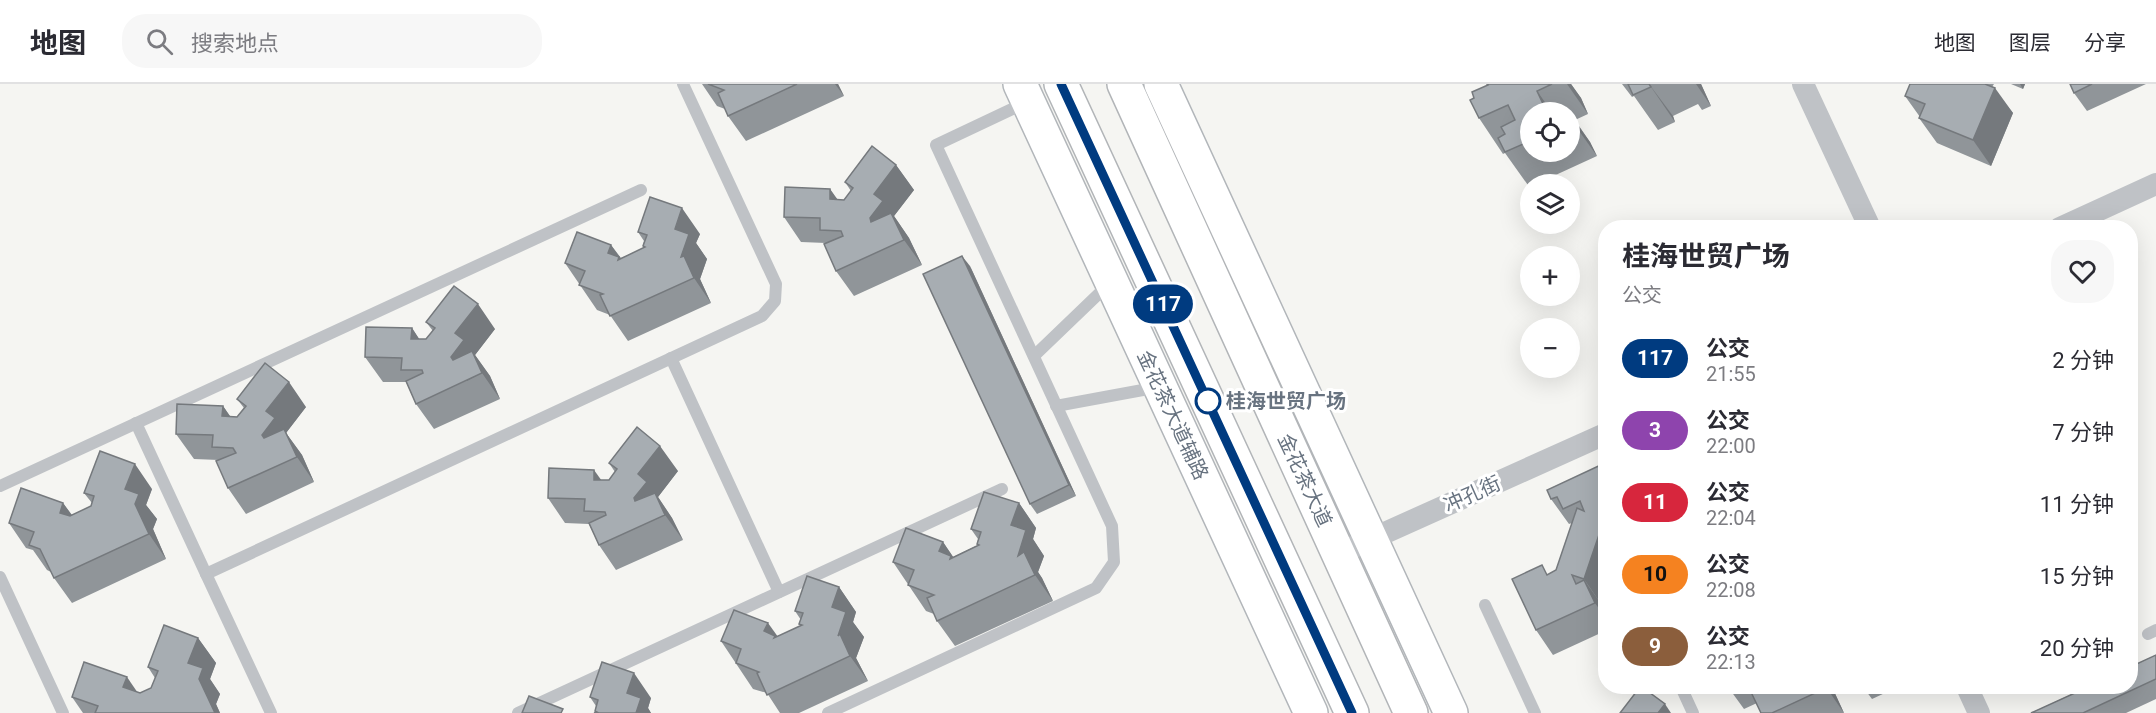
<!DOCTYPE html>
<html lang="zh">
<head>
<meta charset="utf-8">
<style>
  :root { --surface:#fff; --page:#f7f7f7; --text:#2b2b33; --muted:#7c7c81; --line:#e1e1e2 }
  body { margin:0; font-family:Roboto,"Noto Sans SC",sans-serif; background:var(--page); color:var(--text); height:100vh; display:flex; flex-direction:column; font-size:22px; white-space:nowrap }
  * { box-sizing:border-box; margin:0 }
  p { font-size:20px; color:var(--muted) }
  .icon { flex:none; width:33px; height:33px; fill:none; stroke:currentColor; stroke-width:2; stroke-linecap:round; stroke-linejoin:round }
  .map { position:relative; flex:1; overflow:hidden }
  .sheet { position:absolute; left:1598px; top:136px; width:540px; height:474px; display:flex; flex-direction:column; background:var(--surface); border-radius:24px; box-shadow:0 6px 24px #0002 }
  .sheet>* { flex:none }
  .badge { padding:0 12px; border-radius:20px; font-size:21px; line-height:39px }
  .fabs { position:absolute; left:1520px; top:18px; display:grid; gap:12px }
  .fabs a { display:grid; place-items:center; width:60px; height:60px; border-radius:50%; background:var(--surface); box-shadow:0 6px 24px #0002; font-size:30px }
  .map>.badge { position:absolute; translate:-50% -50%; box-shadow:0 0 0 3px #fff }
  .round { display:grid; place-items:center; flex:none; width:63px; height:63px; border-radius:24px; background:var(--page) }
  .head { display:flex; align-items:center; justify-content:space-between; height:102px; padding:0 24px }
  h1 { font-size:28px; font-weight:700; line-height:45px }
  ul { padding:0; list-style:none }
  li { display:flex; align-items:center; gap:18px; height:72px; padding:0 24px }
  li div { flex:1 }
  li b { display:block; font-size:22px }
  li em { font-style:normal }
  li .badge { min-width:66px; font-weight:700; text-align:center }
  header { display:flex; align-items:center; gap:36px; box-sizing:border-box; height:84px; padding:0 30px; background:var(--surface); border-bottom:2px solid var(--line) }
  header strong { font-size:28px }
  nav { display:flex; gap:33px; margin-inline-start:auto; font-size:21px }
  .search { width:420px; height:54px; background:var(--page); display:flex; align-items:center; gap:15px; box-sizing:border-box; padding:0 21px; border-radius:24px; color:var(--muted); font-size:22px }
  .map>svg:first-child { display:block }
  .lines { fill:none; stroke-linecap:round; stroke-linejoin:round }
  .secondary-casing { stroke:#b2b6ba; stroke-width:36 }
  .highway-casing { stroke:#b2b5b8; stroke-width:36 }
  .lane { stroke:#bfc2c6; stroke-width:12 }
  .street { stroke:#bfc2c6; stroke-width:22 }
  .secondary { stroke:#fff; stroke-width:33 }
  .highway { stroke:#fff; stroke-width:33 }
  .wall { fill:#909599; fill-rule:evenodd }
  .shaded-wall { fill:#75797d }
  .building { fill:#a7adb2; stroke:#75797d; stroke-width:1.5 }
  .line-casing { stroke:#fff; stroke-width:14 }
  .line { stroke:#003b80; stroke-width:9 }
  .stop-dot { fill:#fff; stroke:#003b80; stroke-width:3 }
  .labels { text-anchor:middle; stroke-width:6; stroke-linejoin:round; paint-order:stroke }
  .stop-label { font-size:20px; font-weight:bold; fill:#687380; stroke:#fff; text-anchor:start }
  .street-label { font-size:20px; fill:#687380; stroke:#fff }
</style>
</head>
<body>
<header>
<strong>地图</strong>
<div class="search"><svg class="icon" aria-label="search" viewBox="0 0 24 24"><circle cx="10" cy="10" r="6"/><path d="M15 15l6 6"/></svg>搜索地点</div>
<nav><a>地图</a><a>图层</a><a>分享</a></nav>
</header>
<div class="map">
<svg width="2156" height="629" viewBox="0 0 2156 629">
  <rect width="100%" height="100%" fill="#f5f5f2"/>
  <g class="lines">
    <defs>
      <g id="secondary">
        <path d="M1020 0 1311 629"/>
        <path d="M1161 0 1451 629"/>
      </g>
      <g id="highway">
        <path d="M1061 0 1352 629"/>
        <path d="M1124 0 1411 629"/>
      </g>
    </defs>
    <use href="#secondary" class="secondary-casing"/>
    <use href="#highway" class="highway-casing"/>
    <g class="lane">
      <path d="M1034 272 1111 198"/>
      <path d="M671 274 779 508"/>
      <path d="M1056 322 1159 303"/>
      <path d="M136 339 206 490 762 232 775 217 776 200 683 0"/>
      <path d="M0 402 641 106"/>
      <path d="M206 490 271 629"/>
      <path d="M0 493 63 629"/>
      <path d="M1485 521 1535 629"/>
      <path d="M2148 550 2156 546"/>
      <path d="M1681 603 1693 629"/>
      <path d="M518 629 1002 405"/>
      <path d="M828 629 1096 504 1114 478 1112 442 936 61 1027 18"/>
    </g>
    <g class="street">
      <path d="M1803 0 1870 144"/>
      <path d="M2060 144 2156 100"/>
      <path d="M1338 470 1605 350"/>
      <path d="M1967 603 1979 629"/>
    </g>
    <use href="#secondary" class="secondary"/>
    <use href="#highway" class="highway"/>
  </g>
  <g class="wall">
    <path d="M702 0H838L844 12 746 57 728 32 725 25 717 22Z"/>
    <path d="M1487 0H1571L1581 14 1588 30 1575 36 1590 58 1597 72 1536 100H1530V104L1505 69 1503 70 1479 34 1474 14 1488 1ZM1530 28H1569V68H1530Z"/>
    <path d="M1622 0H1701L1711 22 1702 26 1698 20 1673 32 1675 38 1658 46 1634 12 1632 13Z"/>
    <path d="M1910 0H1994L1992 3 2013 29 1991 82 1937 59 1919 34 1920 33 1905 12Z"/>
    <path d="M2011 0H2025L2023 5Z"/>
    <path d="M2070 0H2146L2087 27 2074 9Z"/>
    <path d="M896 81 914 106 894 132 909 154 922 181 854 212 836 187 826 159 801 158 784 133 830 105 837 116H844L851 107 845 98Z"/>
    <path d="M638 148 700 150 696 159 707 175 700 195 711 219 628 257 610 231 597 226 565 179 611 161 621 174 644 164 643 162 644 157Z"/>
    <path d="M970 182 1076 412 1037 430 1030 420Z"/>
    <path d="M426 238 495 245 475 271 490 292 500 315 434 345 416 320 406 298H383L365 273 412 244 419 255H426L433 247Z"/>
    <path d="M237 315 306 323 286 349 302 371 314 398 246 430 228 404 219 376 194 375 176 350 223 322 230 332 237 333 244 324Z"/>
    <path d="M609 379 678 387 658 413 672 434 683 456 616 486 599 461 589 440 565 439 548 414 609 396 615 388Z"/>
    <path d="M1605 379V511L1601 520 1605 528V547L1553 571 1536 546 1549 490 1556 486 1572 439 1569 440 1551 415Z"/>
    <path d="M152 405 146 421 157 435 153 445 166 475 72 519 54 494 51 488 47 486 33 466 26 464 9 439 63 419 72 431 91 422 92 419 84 409Z"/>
    <path d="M1019 419 1036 444 1033 455 1044 472 1038 488 1042 494 1053 517 955 562 937 537 934 530 926 527 893 478 943 458 953 473 978 461 977 460 978 455 971 445Z"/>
    <path d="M839 503 856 528 853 538 864 553 856 574 868 597 799 629H780L767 609 753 605 721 557 778 553 801 542 799 540 801 536 795 527Z"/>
    <path d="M198 554 216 579 210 595 220 610 216 620 220 629H83L72 613 137 608 140 609 151 604 155 594 148 583Z"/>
    <path d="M2156 571V615L2126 629H2031Z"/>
    <path d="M1728 603H1832L1844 629H1761L1757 619 1744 625Z"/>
    <path d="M1863 603H1898L1872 615Z"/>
    <path d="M590 613 651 614 648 624 651 629H594L596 628 595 627 596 622Z"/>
  </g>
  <g class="shaded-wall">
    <path d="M835 0H838L844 12Z"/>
    <path d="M1567 0H1571L1581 14 1588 30Z"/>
    <path d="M1649 0 1673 32 1675 38 1651 3Z"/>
    <path d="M1696 0H1701L1711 22Z"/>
    <path d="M2020 0H2025L2023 5Z"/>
    <path d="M1995 4 2013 29 1991 82 1973 56Z"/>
    <path d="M1537 7 1552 28 1545 24Z"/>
    <path d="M1565 23 1590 58 1597 72 1572 37 1569 28H1568Z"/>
    <path d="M896 81 914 106 894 132 909 154 922 181 904 156 871 138 870 134 874 110Z"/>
    <path d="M830 105 848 130 830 115Z"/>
    <path d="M682 124 700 150 696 159 707 175 700 195 711 219 694 194 681 173 675 145Z"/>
    <path d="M611 161 629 186 608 169Z"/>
    <path d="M962 172 970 182 1076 412 1069 401Z"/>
    <path d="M478 220 495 245 475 271 490 292 500 315 482 289 467 297 451 273 455 249Z"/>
    <path d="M412 244 429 270 411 255Z"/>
    <path d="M289 298 306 323 286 349 302 371 314 398 297 373 264 354 262 351 266 327Z"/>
    <path d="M223 322 240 347 222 332Z"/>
    <path d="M660 362 678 387 658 413 672 434 683 456 665 431 650 438 634 414 638 390Z"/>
    <path d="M135 380 152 405 146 421 157 435 153 445 166 475 149 450 125 405Z"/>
    <path d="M594 386 612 411 594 396Z"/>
    <path d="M63 419 81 444 60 429Z"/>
    <path d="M1019 419 1036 444 1033 455 1044 472 1038 488 1042 494 1053 517 1035 491 1018 472 1011 441Z"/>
    <path d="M1605 434V511L1602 521 1584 495Z"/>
    <path d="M943 458 960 483 939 467Z"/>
    <path d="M1584 496 1602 521 1605 528V533L1595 519Z"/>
    <path d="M839 503 856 528 853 538 864 553 856 574 868 597 850 572 838 552 832 523Z"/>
    <path d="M768 539 786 564 764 547Z"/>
    <path d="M198 554 216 579 210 595 220 610 216 620 220 629H215L188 579Z"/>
    <path d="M634 589 651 614 648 624 651 629H636L627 609Z"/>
    <path d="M127 593 144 618 123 603Z"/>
    <path d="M1826 603H1832L1844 629Z"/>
    <path d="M1665 620 1671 629H1658Z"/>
  </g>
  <g class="building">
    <path d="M708 0H797L728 32 718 9 724 6Z"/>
    <path d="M1487 0H1552L1537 7 1545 24 1556 19 1559 26 1565 23 1568 28H1530V57L1505 68 1498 54 1505 50 1501 43 1515 36 1508 21 1479 34 1470 16 1474 14 1472 8 1488 1Z"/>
    <path d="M1628 0H1649L1651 3 1633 11Z"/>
    <path d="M1910 0H1985L1995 4 1973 56 1919 34 1925 20 1905 12Z"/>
    <path d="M2070 0H2092L2074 9Z"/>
    <path d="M1569 31 1572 37 1569 38Z"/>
    <path d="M872 62 896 81 874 110 883 117 870 134 871 138 891 129 904 156 836 187 824 160 843 152 841 147 820 146V134L784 133 785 103 830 105V115L844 116 853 104 845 98Z"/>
    <path d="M650 113 682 124 675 145 689 150 681 173 684 172 694 194 610 232 600 211 603 210 579 201 585 187 565 179 577 148 611 161 608 169 619 173 618 176 645 163 643 162 647 151 638 148Z"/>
    <path d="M962 172 1069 401 1030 420 923 190Z"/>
    <path d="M454 202 478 220 455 249 464 256 451 273 453 276 472 267 482 289 416 320 406 297 423 289 422 286H401L402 274 365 273 366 243 412 244 411 255H426L435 244 426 238Z"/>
    <path d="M265 279 289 298 266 327 275 334 262 351 264 354 284 345 297 373 228 404 216 377 236 369 233 364 212 363 213 351 176 350 177 320 223 322 222 332 237 333 246 322 237 315Z"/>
    <path d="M637 343 660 362 638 390 647 398 634 414 635 417 655 409 665 431 599 461 589 439 606 431 605 428 584 427 585 415 548 414 549 384 594 386V396H609L617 385 609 379Z"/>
    <path d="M100 367 135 380 125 405 139 410 135 420 149 450 54 494 40 465 29 461 34 448 9 439 21 404 63 419 60 429 70 432 91 422 94 412 84 409Z"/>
    <path d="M1605 379V433L1584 495 1572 491 1576 500 1584 496 1595 519 1536 546 1512 495 1542 481 1547 491 1556 486 1577 424 1584 427 1580 417 1563 425 1557 413 1551 415 1547 406Z"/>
    <path d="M984 408 1019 419 1011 441 1026 446 1018 472 1024 468 1035 491 937 537 927 514 934 511 908 501 914 486 893 478 906 444 943 458 939 467 951 472 950 475 979 461 977 460 981 448 971 445Z"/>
    <path d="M807 492 839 503 832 523 846 528 838 552 840 550 850 572 767 611 757 589 759 588 736 579 741 565 721 557 734 526 768 539 764 547 775 552 774 554 802 541 799 540 803 529 795 527Z"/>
    <path d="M164 541 198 554 188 579 203 584 199 595 215 629H95L98 622 72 613 84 578 127 593 123 603 140 609 151 604 158 587 148 583Z"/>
    <path d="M2156 571V595L2083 629H2031L2088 603H2130V583Z"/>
    <path d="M602 578 634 589 627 609 641 614 636 629H594L597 628 595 627 598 616 590 613Z"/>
    <path d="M1640 603H1642L1665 620 1658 629H1620Z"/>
    <path d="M1758 603H1826V604L1772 629H1761L1750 606Z"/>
    <path d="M529 612 563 625 561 629H522Z"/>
  </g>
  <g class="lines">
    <defs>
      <path id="line" d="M1061 0 1352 629"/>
    </defs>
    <use href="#line" class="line-casing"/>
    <use href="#line" class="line"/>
  </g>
  <circle class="stop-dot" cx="1208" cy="317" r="12"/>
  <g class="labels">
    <g class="stop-label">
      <text x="1226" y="324">桂海世贸广场</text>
    </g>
    <g class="street-label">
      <text transform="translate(1173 331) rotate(65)" y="7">金花茶大道辅路</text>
      <text transform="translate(1305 396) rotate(65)" y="7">金花茶大道</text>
      <text transform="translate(1472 410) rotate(-24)" y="7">冲孔街</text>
    </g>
  </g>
</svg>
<div class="fabs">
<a><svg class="icon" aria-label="locate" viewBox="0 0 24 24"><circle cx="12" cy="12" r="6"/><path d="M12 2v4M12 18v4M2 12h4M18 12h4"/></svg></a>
<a><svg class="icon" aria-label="layers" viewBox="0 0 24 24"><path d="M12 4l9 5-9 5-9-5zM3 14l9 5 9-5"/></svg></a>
<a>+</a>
<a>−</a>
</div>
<b class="badge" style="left:1163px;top:220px;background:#003b80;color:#fff">117</b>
<section class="sheet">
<div class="head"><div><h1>桂海世贸广场</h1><p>公交</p></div><a class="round"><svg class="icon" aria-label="heart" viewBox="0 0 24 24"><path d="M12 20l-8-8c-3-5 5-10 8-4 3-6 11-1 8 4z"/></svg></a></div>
<ul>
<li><span class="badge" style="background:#003b80;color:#fff">117</span><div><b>公交</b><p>21:55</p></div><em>2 分钟</em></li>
<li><span class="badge" style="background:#8e44ad;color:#fff">3</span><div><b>公交</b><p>22:00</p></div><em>7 分钟</em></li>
<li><span class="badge" style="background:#d7263d;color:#fff">11</span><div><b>公交</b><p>22:04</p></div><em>11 分钟</em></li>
<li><span class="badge" style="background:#f58220;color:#111">10</span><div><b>公交</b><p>22:08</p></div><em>15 分钟</em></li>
<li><span class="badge" style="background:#8b5e3c;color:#fff">9</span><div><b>公交</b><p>22:13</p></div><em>20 分钟</em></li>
</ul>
</section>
</div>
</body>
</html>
